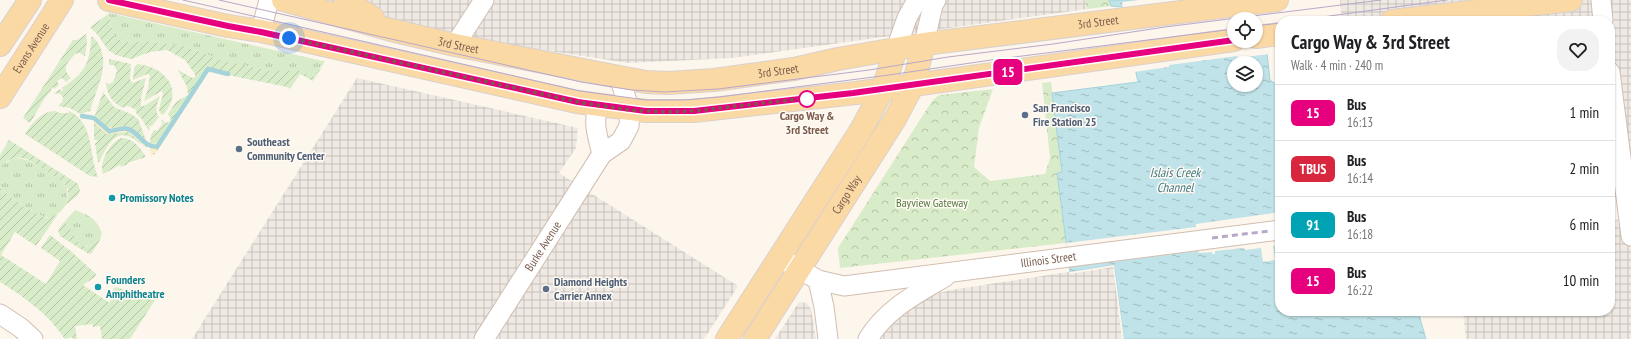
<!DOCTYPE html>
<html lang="en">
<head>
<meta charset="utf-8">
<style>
  :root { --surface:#fff; --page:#f2f2f2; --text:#202124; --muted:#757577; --line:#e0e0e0 }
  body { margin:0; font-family:"PT Sans Narrow",sans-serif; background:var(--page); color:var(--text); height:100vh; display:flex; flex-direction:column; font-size:15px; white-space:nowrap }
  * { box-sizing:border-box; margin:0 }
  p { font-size:13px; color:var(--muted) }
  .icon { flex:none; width:22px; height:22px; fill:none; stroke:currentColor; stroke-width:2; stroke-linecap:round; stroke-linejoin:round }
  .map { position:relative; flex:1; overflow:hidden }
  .drawer { position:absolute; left:1275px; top:16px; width:340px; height:300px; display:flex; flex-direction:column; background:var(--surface); border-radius:16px; box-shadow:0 1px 3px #0004 }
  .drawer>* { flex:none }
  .badge { padding:0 8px; border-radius:6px; font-size:14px; line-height:26px }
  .controls { position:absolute; left:1227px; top:12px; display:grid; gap:8px }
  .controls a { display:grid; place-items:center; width:36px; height:36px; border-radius:50%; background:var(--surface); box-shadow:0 1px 3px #0004; font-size:20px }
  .you { position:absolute; width:20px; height:20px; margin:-10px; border:3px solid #fff; border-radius:50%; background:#1a73e8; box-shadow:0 0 0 6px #1a73e833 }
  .map>.badge { position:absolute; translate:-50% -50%; box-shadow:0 0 0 2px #fff }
  .round { display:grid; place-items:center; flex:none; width:42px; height:42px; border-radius:16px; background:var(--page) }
  .overview { display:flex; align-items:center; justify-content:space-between; height:68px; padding:0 16px }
  h1 { font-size:19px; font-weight:700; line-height:30px }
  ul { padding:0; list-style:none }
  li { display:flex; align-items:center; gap:12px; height:56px; padding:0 16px; border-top:1px solid var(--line) }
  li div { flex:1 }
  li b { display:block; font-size:15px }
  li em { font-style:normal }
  li .badge { min-width:44px; font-weight:700; text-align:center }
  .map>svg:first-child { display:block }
  .industrial { fill:url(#industrial-grid) }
  .grass { fill:url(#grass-tufts) }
  .sand { fill:url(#sand-dots) }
  .park { fill:url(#park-crowns) }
  .garden { fill:url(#garden-furrows) }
  .water { fill:url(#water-ripples); stroke:#a5d3da; fill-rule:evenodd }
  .pier { fill:#fdf6ec; fill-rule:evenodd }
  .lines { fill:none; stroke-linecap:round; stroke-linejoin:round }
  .stream { stroke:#a5d3da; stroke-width:4.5 }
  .minor-casing { stroke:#d1beb0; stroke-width:21 }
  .major-casing { stroke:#dad1cd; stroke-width:24 }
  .minor { stroke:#fff; stroke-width:19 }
  .major { stroke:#fbd9a5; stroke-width:22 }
  .tram { stroke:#b9a8c9; stroke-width:1 }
  .rail { stroke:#b9a8c9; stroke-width:3; stroke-dasharray:6 4; stroke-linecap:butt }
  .line-casing { stroke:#fff; stroke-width:9 }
  .line { stroke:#e6007e; stroke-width:6 }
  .walk { stroke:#7a5c4d; stroke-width:4; stroke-dasharray:0 7.2 }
  .stop-dot { fill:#fff; stroke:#e6007e; stroke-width:2 }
  .service-dot { fill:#5c6f8a; stroke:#fffaf3; stroke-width:1.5 }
  .culture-dot { fill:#0f9aa8; stroke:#fffaf3; stroke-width:1.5 }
  .labels { text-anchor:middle; stroke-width:3; stroke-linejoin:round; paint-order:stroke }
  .street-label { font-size:12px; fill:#7a5c4d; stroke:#fffaf3 }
  .service-label { font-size:12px; font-weight:bold; fill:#4e5e75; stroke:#fffaf3; text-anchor:start }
  .stop-label { font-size:12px; font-weight:bold; fill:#7a5c4d; stroke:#fffaf3 }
  .culture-label { font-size:12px; font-weight:bold; fill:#0d838f; stroke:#fffaf3; text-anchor:start }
  .park-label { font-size:12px; fill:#537a41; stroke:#fffaf3 }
  .water-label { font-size:13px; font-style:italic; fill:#437c86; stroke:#fffaf3 }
</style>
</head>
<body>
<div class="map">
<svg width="1631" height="339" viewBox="0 0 1631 339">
  <defs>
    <pattern id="industrial-grid" width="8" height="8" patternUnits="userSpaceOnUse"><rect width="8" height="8" fill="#efe9e4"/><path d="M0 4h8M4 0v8" fill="none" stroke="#c7c0bb"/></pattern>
    <pattern id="grass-tufts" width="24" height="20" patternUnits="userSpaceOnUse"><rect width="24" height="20" fill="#d8ecc9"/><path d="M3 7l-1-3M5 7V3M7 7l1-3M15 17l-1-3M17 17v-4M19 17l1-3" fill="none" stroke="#b4c2a5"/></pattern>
    <pattern id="sand-dots" width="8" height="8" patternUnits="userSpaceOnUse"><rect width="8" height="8" fill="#fcefc7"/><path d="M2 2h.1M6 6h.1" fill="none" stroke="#d1c5a4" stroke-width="1.8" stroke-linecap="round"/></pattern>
    <pattern id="park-crowns" width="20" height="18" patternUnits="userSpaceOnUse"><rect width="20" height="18" fill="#d8ecc9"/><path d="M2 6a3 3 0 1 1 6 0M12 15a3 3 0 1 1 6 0" fill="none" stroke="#b4c2a5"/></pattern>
    <pattern id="garden-furrows" width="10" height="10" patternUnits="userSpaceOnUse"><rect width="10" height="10" fill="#d8ecc9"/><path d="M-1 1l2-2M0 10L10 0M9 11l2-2" fill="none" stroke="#b4c2a5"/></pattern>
    <pattern id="water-ripples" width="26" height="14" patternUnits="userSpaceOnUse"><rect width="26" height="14" fill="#bfe3e8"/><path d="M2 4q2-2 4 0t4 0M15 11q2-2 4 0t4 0" fill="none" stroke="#a0bbbe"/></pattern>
  </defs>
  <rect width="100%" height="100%" fill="#fdf6ec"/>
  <g class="industrial">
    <path d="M296 0H1085L1087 9 732 58 628 63 486 41Z"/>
    <path d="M1340 0H1631V151L1610 153V21H1342Z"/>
    <path d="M357 78 578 128 576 148 559 173 738 286 704 339H192Z"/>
    <path d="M1631 217V339H1466L1463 311H1610V221Z"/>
    <path d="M1114 265 1124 339H879L892 322 915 303 933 294 957 289Z"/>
    <path d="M799 302 807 303 811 309 816 339H775Z"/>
  </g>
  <g class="grass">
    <path d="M109 13 323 61H325L314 77 301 71H269L217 59 204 53 183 46 147 41 127 42 114 37 110 20 107 15Z"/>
    <path d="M15 158C29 157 59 176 67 187V204C61 211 55 219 44 217L24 207 0 188V168L3 164Z"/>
    <path d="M75 210C90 216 95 217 102 233L100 240C96 242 93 245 89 246 75 250 72 228 65 221Z"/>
  </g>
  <g class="sand">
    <path d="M208 68 229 73 228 75 209 71 156 153 151 156 150 143 154 144 163 138Z"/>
    <path d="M95 115 101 122 113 128 122 126 129 127 146 140 147 148 129 132 107 134 94 123Z"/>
  </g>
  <g class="park">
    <path d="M1085 0H1109L1111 6 1087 9Z"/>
    <path d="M1051 82 1062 172 1057 173 1066 243 840 268 838 248 932 101 939 95 993 89 979 128 974 167 990 181 1045 174 1050 158 1042 83Z"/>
  </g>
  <g class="garden">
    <path d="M107 15 110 20 114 37 127 42 147 41 183 46 204 53 217 59 269 71H301L314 77 325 62 313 81 300 74 290 89 287 87 228 75V73L208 69 163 138 154 144 150 143 151 135 154 130 157 131 163 123 161 121 162 119 165 123 169 122 171 119 168 114 176 102 188 95 187 87 178 70 193 78 195 77V74L185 60 167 50 150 52 131 59 116 55 108 50 97 34 90 27Z"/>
    <path d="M86 34 87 42 85 56 79 53 75 54C67 63 61 68 71 78L66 82 62 78 57 81 59 85 54 89 53 87 51 89 52 90C41 100 38 112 30 123L23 118 73 40H77Z"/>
    <path d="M92 36C115 58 97 86 90 111L80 114 70 108 58 106 62 102 63 97 59 93 53 94 60 89 61 91 63 90 62 88C75 79 86 71 89 55 91 49 90 41 92 36Z"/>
    <path d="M109 59 131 64 130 79 132 83 146 78 141 98V106H144L160 96C157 104 154 110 159 117L152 126H149L150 128 149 131 141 118 136 113V110L131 107 126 106 124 108C113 104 107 95 106 83L109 84 113 82 117 71 114 65H109Z"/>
    <path d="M137 64C164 66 186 90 163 115L160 113 159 110 163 94 162 91 144 101 148 88 150 75 147 74 133 80 134 68Z"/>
    <path d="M103 92 114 107 131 114 138 119 146 140 129 127 122 126 113 128 106 126 95 115Z"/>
    <path d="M55 111 59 113H68L69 111C94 122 89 155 98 177L90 176 25 134C31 124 42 111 55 111Z"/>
    <path d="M94 123 107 134 129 132 146 148C131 136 119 126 106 149 103 153 101 159 98 163L95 143 97 142V140H94Z"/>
    <path d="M121 138C132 137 141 148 146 157L127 163 128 164 121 167 120 165 103 174C99 163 109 143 121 138Z"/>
    <path d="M9 140 78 184 80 190 78 195 67 204 68 189 64 183C56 177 32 159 22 158 13 156 5 162 0 168V155Z"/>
    <path d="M0 188 24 207 44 217 47 218 58 214 36 246 15 232 1 255 46 284 60 261 41 248 50 235 73 253 96 274 95 277 83 285 110 303 113 289 116 287 137 294 157 297 130 339H102L100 326 93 327 92 324 75 326 77 339H73L72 337 65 339C48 314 26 298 0 282Z"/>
    <path d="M65 221 80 245 87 247 100 240 92 253 89 254 60 236 58 230Z"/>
  </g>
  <path class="water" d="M1109 0H1261L1270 80 1280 87V311H1418L1426 339H1124L1114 265 1070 272 1057 173 1062 172 1052 93 1138 82 1122 7 1111 6ZM1234 19H1256V41H1234ZM1234 63H1256V85H1234Z"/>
  <g class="pier">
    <path d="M1139 0H1263L1269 54 1238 58 1237 56 1169 65V67L1134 72 1127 38 1122 2ZM1234 19H1256V41H1234Z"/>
    <path d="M1280 212V245L1273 246 1275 260 1263 262 1261 248 1245 250 1244 248 1215 251V254H1212V252L1199 253 1198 251 1069 267 1066 243 1196 227V224Z"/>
    <path d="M1114 265 1124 339H1122L1113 267 1070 274V272Z"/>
  </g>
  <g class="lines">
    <path class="stream" d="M82 116 94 118 109 131C116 131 122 127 128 129 140 133 143 147 157 147L208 69 228 74"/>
    <defs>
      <g id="minor">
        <path d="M1601 0 1603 21"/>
        <path d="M261 31 269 0"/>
        <path d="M924 44 933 5 936 0"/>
        <path d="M455 45 484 0"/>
        <path d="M896 49 907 18 917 0"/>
        <path d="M1610 72 1631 236"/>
        <path d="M598 105C593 125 597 134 602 154"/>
        <path id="s1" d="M779 257 818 280 844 286 1280 230"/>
        <path d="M818 280 824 307 828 339"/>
        <path d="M0 314 21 328 33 339"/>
        <path id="s2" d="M484 339 602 154 621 141 629 126 630 110 619 77"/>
        <path d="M868 339C886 309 916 294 945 277"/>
      </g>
      <g id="major">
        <path d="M109 0 228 26 261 31 577 102 646 111H694L856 93 1234 40"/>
        <path id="s3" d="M283 0 391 30 455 45 619 77 646 82 668 83 714 80 794 69 838 59 924 44 1277 0"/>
        <path d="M345 0 373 18"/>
        <path d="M1392 21 1571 0"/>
        <path d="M1256 37 1280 34"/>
        <path d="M0 45 30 0"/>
        <path id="s4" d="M0 97 62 0"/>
        <path d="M727 339 861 130 883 89 896 49"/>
        <path id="s5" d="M755 339 895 119 913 85 924 44"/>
      </g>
    </defs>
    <use href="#minor" class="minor-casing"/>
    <use href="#major" class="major-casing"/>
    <use href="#minor" class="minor"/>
    <use href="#major" class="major"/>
    <g class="tram">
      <path d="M183 0 580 91 646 100H684L719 97 889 75 991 60 1234 29"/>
      <path d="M219 0 581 82 632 90 664 92 718 89 869 70 948 57 1053 44 1165 27 1381 0"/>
      <path d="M1293 21 1447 0"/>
      <path d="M1256 26 1280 23"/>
    </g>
    <path class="rail" d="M1212 238 1269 231"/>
  </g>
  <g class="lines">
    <defs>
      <path id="line" d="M109 0 228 26 261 32 578 102 646 111H694L853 93 1234 40"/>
    </defs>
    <use href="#line" class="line-casing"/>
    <use href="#line" class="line"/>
    <path class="walk" d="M289 38 578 102 630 110 666 112 694 111 808 98 807 99"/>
  </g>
  <circle class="stop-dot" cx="807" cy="99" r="8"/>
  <g class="service-dot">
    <circle cx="1025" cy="115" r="4"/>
    <circle cx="239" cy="149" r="4"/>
    <circle cx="546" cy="289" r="4"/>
  </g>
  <g class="culture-dot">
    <circle cx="112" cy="198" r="4"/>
    <circle cx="98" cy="287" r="4"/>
  </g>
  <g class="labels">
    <g class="street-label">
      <text dy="4" stroke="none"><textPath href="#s3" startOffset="829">3rd Street</textPath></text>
      <text dy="4" stroke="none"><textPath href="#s3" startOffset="181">3rd Street</textPath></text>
      <text dy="4" stroke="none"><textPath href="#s4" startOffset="58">Evans Avenue</textPath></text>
      <text dy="4" stroke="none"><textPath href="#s3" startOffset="505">3rd Street</textPath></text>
      <text dy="4" stroke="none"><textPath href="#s5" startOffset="171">Cargo Way</textPath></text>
      <text dy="4" stroke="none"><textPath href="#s2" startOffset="110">Burke Avenue</textPath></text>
      <text dy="4" stroke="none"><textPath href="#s1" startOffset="278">Illinois Street</textPath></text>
    </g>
    <g class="service-label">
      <text x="1033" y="112">San Francisco<tspan x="1033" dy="14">Fire Station 25</tspan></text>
      <text x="247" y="146">Southeast<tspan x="247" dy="14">Community Center</tspan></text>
      <text x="554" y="286">Diamond Heights<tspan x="554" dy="14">Carrier Annex</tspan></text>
    </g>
    <g class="stop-label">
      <text x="807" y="120">Cargo Way &amp;<tspan x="807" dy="14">3rd Street</tspan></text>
    </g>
    <g class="culture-label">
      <text x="120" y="202">Promissory Notes</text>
      <text x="106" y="284">Founders<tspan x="106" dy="14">Amphitheatre</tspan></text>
    </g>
    <g class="park-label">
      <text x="932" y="207">Bayview Gateway</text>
    </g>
    <g class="water-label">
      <text x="1175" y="177">Islais Creek<tspan x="1175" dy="15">Channel</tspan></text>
    </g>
  </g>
</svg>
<div class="controls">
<a><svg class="icon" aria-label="locate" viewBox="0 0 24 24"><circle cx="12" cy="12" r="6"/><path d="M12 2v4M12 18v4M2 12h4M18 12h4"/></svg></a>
<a><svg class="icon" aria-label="layers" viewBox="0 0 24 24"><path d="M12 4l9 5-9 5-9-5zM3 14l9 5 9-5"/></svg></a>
</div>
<div class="you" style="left:289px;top:38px"></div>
<b class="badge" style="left:1008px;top:72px;background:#e6007e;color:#fff">15</b>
<section class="drawer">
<div class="overview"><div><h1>Cargo Way &amp; 3rd Street</h1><p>Walk · 4 min · 240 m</p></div><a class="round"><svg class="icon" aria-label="heart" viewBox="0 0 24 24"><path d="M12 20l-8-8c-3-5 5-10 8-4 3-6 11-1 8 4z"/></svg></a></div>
<ul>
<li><span class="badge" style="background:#e6007e;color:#fff">15</span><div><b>Bus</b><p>16:13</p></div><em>1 min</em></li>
<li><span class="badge" style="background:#d7263d;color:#fff">TBUS</span><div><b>Bus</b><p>16:14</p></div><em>2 min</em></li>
<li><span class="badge" style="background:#00a3b4;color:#fff">91</span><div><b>Bus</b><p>16:18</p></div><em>6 min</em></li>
<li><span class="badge" style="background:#e6007e;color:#fff">15</span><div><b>Bus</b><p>16:22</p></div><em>10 min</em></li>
</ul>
</section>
</div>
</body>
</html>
